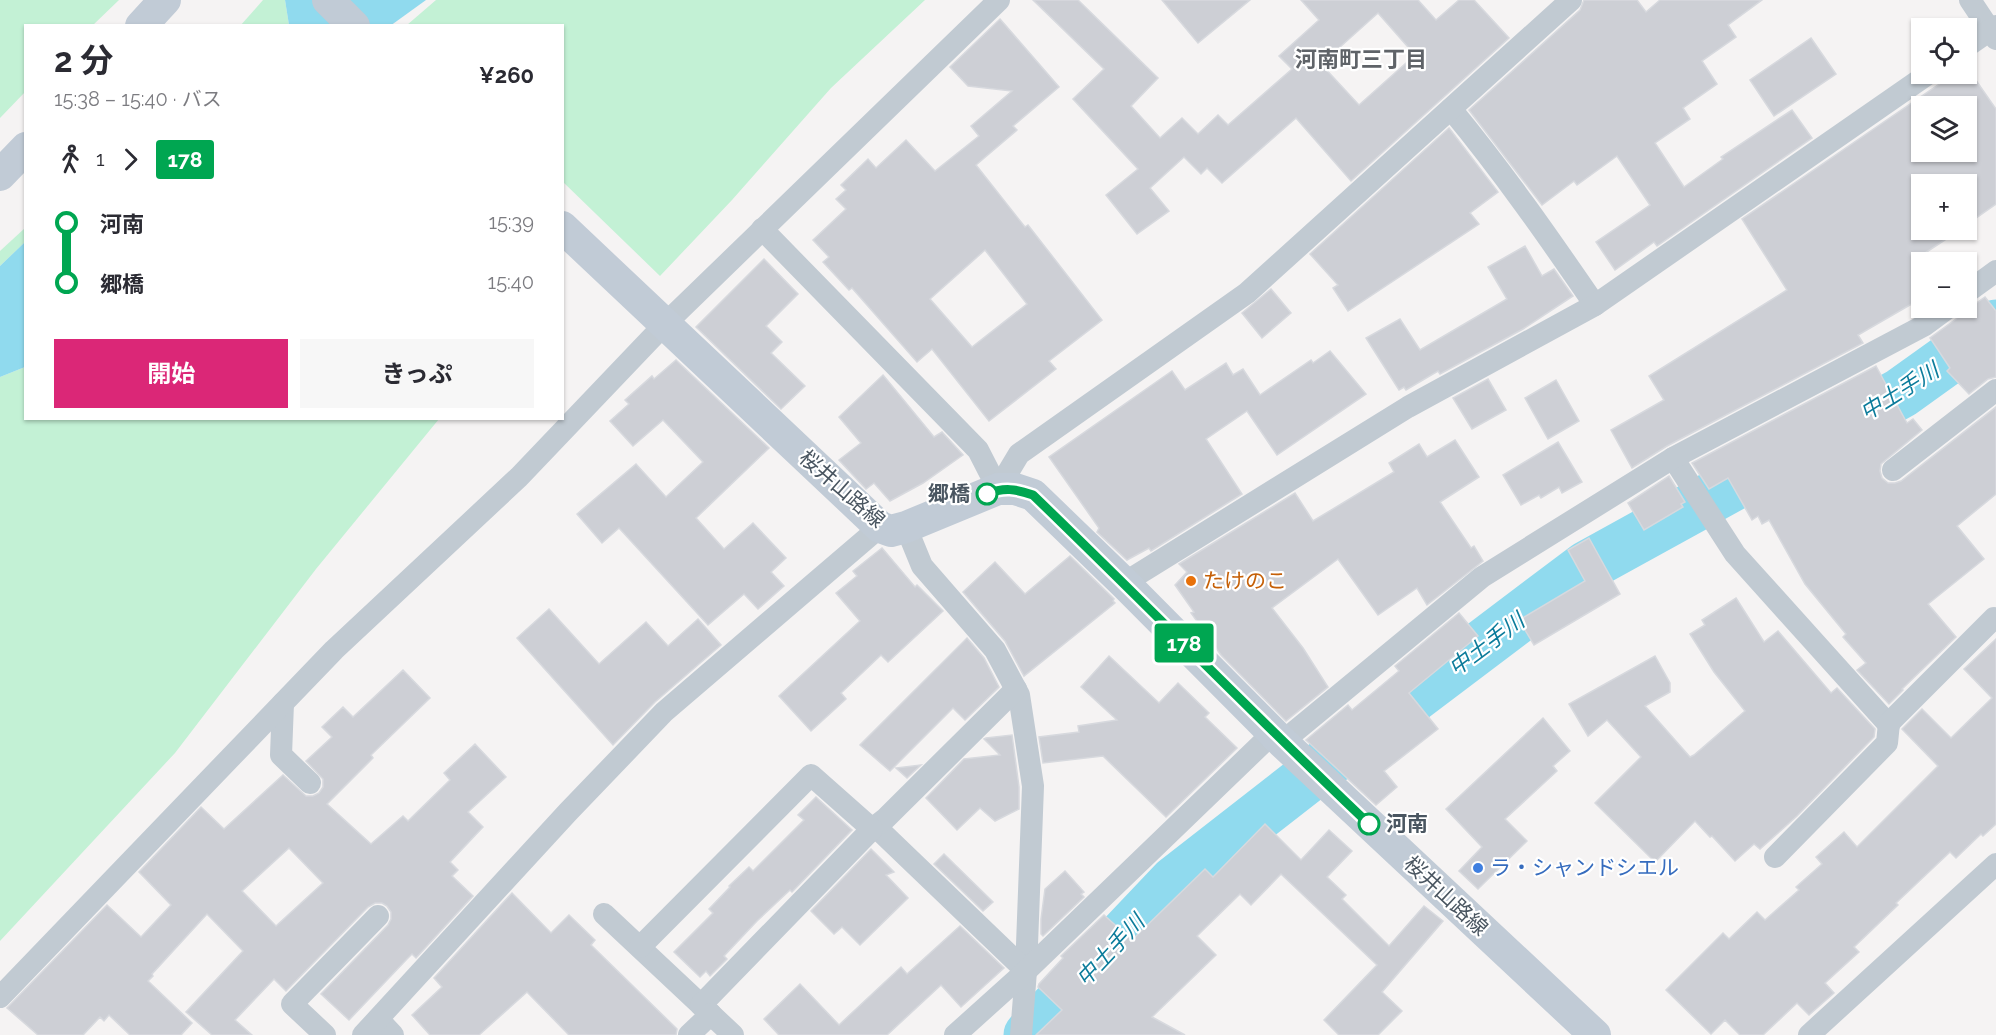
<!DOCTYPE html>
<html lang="ja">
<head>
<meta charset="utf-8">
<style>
  :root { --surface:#fff; --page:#f7f7f7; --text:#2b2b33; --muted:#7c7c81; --accent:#db2777 }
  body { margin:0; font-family:Raleway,"Noto Sans JP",sans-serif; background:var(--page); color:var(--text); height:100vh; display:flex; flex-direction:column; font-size:22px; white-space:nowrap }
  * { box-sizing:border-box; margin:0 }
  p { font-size:20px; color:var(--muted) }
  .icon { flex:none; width:33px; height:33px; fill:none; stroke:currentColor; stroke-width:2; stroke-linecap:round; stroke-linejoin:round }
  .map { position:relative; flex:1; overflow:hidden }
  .panel { position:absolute; left:24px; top:24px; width:540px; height:396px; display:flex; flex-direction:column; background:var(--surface); border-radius:0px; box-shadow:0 2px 4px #0004 }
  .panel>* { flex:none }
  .badge { padding:0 12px; border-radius:4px; font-size:21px; line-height:39px }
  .tools { position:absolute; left:1911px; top:18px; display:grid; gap:12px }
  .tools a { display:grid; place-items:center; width:66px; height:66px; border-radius:0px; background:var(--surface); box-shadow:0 2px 4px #0004; font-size:30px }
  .map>.badge { position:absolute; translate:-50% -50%; box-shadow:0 0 0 3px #fff }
  .legs { display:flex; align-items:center; gap:9px; height:66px; padding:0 30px; font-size:20px }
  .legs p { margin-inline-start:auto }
  .overview { display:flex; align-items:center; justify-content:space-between; height:102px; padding:0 30px }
  h1 { font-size:33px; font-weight:700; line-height:45px }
  .button { display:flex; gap:12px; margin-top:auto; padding:12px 30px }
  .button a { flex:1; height:69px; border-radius:0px; background:var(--accent); color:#fff; font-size:24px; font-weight:700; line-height:69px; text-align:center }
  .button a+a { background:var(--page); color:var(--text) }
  ul { padding:0 30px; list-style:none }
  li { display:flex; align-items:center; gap:21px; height:60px; font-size:22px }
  li i { display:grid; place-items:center; width:9px; height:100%; margin:0 8px; background:currentColor }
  li i::after { content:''; width:15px; height:15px; margin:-8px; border:4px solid; border-radius:50%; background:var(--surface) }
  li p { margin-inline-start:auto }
  li:first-child i { background:linear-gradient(#0000 50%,currentColor 0) }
  li:last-child i { background:linear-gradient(currentColor 50%,#0000 0) }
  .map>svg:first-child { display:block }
  .green { fill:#c3f1d5 }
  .water { fill:#90daee }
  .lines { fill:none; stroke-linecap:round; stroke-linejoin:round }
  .river { stroke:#90daee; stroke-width:51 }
  .building { fill:#cdcfd5; stroke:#d7d9de; stroke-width:1.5; fill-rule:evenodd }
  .street { stroke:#c1cad2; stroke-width:22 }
  .secondary { stroke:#c1cbd6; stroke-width:32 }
  .line-1-casing { stroke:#fff; stroke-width:14 }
  .line-1 { stroke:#00a651; stroke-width:9 }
  .stop-1-dot { fill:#fff; stroke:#00a651; stroke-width:3 }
  .food-dot { fill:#e8710a; stroke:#fff; stroke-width:2 }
  .shop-dot { fill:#3f7fe0; stroke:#fff; stroke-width:2 }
  .labels { text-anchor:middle; stroke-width:4.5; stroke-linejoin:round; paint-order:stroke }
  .street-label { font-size:21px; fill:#4a5661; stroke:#fff }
  .stop-label { font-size:21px; font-weight:bold; fill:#4a5661; stroke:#fff; text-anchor:end }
  .food-label { font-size:21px; fill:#c56008; stroke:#fff; text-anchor:start }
  .shop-label { font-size:21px; fill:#366cbe; stroke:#fff; text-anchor:start }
  .neighbourhood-label { font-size:22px; font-weight:bold; fill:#5f6368; stroke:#fff }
  .water-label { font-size:22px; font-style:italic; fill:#0c7c9b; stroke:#fff }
</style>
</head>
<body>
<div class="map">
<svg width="1996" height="1035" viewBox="0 0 1996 1035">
  <rect width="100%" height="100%" fill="#f5f3f3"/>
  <g class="green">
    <path d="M0 0H119L93 25 26 26 25 92 0 118Z"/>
    <path d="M263 0H285L289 25 240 26Z"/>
    <path d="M436 0H925L831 88 732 200 660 276 563 182 562 26 407 25Z"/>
    <path d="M25 228V242L0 266V251Z"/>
    <path d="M25 367 26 418 439 419 316 569 175 753 0 941V377Z"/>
  </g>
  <g class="water">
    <path d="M285 0H426L390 26 289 25Z"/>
    <path d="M25 242V367L0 377V266Z"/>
  </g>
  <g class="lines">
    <path class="river" d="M1029 1035 1175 881 1342 751 1587 566 1901 393 1996 325"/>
  </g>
  <g class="building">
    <path d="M1033 0H1078L1158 78 1131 106 1160 138 1182 118 1198 134 1218 115 1228 125 1292 69 1279 56 1319 20 1301 0H1418L1436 20 1459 0H1474L1509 38 1351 181 1296 118 1222 183 1207 168 1201 174 1184 157 1150 188 1169 211 1137 234 1106 195 1138 169 1073 99 1104 69ZM1378 13 1415 55 1359 105 1321 64Z"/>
    <path d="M1162 0H1250L1198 43Z"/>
    <path d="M1584 0H1637L1646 12 1660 0H1762L1728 25 1736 37 1702 61 1717 84 1683 108 1690 119 1655 143 1684 187 1723 159 1721 157 1792 110 1812 138 1657 246 1654 242 1615 270 1596 242 1650 205 1617 156 1577 185 1574 181 1542 205 1469 110 1580 10Z"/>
    <path d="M1000 19 1059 87 1013 126 1017 130 976 165 1025 227 1028 225 1102 320 1049 361 1056 369 989 421 932 349 917 362 852 288 849 290 823 262 829 257 813 240 846 209 836 199 846 190 841 185 868 159 876 168 906 140 935 171 979 136 971 126 1012 91 968 86 950 67ZM985 250 1027 304 972 347 930 299Z"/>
    <path d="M1811 38 1836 74 1774 116 1750 80Z"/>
    <path d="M1966 66 1996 109V204L1966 225V184H1922V230H1960L1925 253 1931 262H1922V298L1858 335 1863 343 1667 446 1632 468 1611 430 1664 400 1649 376 1787 290 1742 219 1954 74H1966ZM1922 106H1966V152H1922Z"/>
    <path d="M1449 128 1498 192 1470 213 1479 224 1348 311 1333 288 1338 285 1310 254Z"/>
    <path d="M1525 246 1542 276 1554 269 1573 296 1523 329 1440 374 1438 371 1406 390 1404 387 1399 390 1366 338 1400 319 1420 350 1507 299 1488 267Z"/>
    <path d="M764 259 798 294 766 326 782 342 771 353 805 386 781 409 696 327Z"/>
    <path d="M1271 289 1291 313 1262 338 1242 313Z"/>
    <path d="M1985 297 1996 311V377L1988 379 1969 394 1947 371 1950 368 1930 338 1956 319 1961 312 1962 313Z"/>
    <path d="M1330 351 1366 394 1277 455 1247 411 1206 439 1242 494 1151 551 1149 548 1127 560 1097 532 1099 528 1049 457 1172 371 1185 390 1226 363 1233 375 1243 369 1260 395 1311 360 1313 363Z"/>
    <path d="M676 360 769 448 696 518 724 549 753 523 786 558 771 572 784 586 758 609 744 594 708 625 619 528 602 543 577 514 636 464 666 497 703 462 663 420 633 446 610 421 629 404 625 400 652 376 654 379Z"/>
    <path d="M1876 366 1907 423 1913 419 1922 430 1881 464 1880 471 1882 478 1888 483H1895L1901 481 1996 407V494L1957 526 1984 559 1928 604 1956 637 1902 689 1903 690 1889 704 1857 670 1866 663 1843 637 1846 634 1805 584 1769 520 1762 524 1758 516 1752 520 1728 478 1709 489 1692 463Z"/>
    <path d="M883 375 934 437 942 432 963 455 923 483 890 501 874 483 866 489 839 460 861 443 839 417Z"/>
    <path d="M1488 379 1506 410 1472 429 1453 398Z"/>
    <path d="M1556 380 1579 421 1548 439 1525 398Z"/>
    <path d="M1455 440 1479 477 1440 502 1471 548 1474 546 1483 561 1427 605 1417 588 1378 615 1338 559 1272 608 1303 648 1328 687 1286 721 1221 655 1191 613 1194 612 1175 585 1187 572 1179 564 1295 493 1313 521 1394 472 1389 463 1419 444 1427 457Z"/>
    <path d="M1558 442 1582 482 1562 493 1559 487 1541 498 1539 495 1521 505 1503 475Z"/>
    <path d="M1669 476 1685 502 1681 504 1683 507 1644 530 1628 503Z"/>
    <path d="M1589 538 1620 594 1534 645 1519 620 1585 581 1568 550Z"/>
    <path d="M882 548 915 587 917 585 943 611 888 662 881 655 841 693 846 699 811 731 779 696 860 621 836 593 857 576 853 571Z"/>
    <path d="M1070 556 1114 599 1113 601 1115 603 1024 676 1005 641 963 592 995 562 1025 594Z"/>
    <path d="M1736 598 1764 642 1778 631 1831 693 1837 688 1875 729 1874 737 1797 816 1760 849 1754 844 1735 861 1712 836 1710 837 1695 821 1655 862 1595 803 1641 757 1607 720 1588 736 1569 704 1655 656 1670 683V692L1645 706 1690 757 1694 755 1745 711 1714 672 1690 634 1705 625 1702 620Z"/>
    <path d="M549 609 599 664 646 622 668 646 698 619 721 645 655 702 613 745 517 638Z"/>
    <path d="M1459 613 1478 636 1409 693 1438 729 1384 771 1397 787 1376 805 1306 740 1348 705 1352 710 1399 671 1395 666Z"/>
    <path d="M967 638 984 658 999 687 965 720 953 708 890 771 860 745Z"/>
    <path d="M1996 639V824L1983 836 1981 834 1956 858 1950 852 1896 903 1898 905 1854 947 1859 952 1825 983 1834 993 1809 1015 1797 1003 1763 1035H1740L1725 1020 1711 1034 1666 990 1723 933 1729 939 1757 912 1765 920 1799 890 1796 887 1822 864 1816 857 1844 832 1857 847 1938 766 1902 729 1922 709 1951 738 1992 698 1964 669Z"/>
    <path d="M1109 656 1159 703 1178 683 1209 713 1205 717 1237 748 1166 817 1103 756 1043 763 1039 737 1079 732 1078 726 1117 720 1081 687Z"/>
    <path d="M403 670 430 698 371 755 373 758 327 804 371 844 403 816 408 821 450 780 444 773 475 744 506 777 468 812 483 827 450 862 458 870 452 876 473 896 416 958 412 954 407 959 349 1020 321 994 388 925 391 919V912L387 906 382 903H375L368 907 286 991 274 979 235 1020 252 1035H212L186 1012 243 951 207 914 152 974 153 976 148 981 192 1023 181 1035H130L109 1015 104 1021 100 1017 83 1035H38L7 1008 107 905 141 937 171 905 139 872 201 807 224 829 283 775 306 796H313L319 793 323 787V779L306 761 332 737 322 727 343 707 353 717ZM289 848 323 883 276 926 242 891Z"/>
    <path d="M1543 718 1570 751 1553 766 1557 771 1505 819 1527 841 1478 889 1459 871 1482 847 1446 809Z"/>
    <path d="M1012 735 1019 787V809L995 821 980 808 957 830 926 798 964 759 1000 755 984 739 986 738Z"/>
    <path d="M921 765 907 778 896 768Z"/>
    <path d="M816 797 852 830 792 892 790 890 757 921 724 956 727 959 710 976 706 971 700 977 674 952 713 913 709 909 730 887 729 886 749 867 753 871 804 820 798 815Z"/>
    <path d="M1265 824 1301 860 1329 830 1352 851 1327 877 1346 895 1342 899 1389 946 1424 906 1443 921 1382 992 1402 1011 1378 1035H1339L1324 1020 1377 965 1281 874 1251 905 1240 894 1197 936 1216 955 1152 1017 1185 1035H1036L1062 1010 1038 987 1039 984 1063 958 1061 956 1104 915 1132 940 1205 869 1213 877Z"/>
    <path d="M871 849 894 872 886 875 908 898 860 945 842 927 834 934 811 911Z"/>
    <path d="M944 854 993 902 983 911 934 864Z"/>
    <path d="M1065 871 1084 892 1081 894 1084 897 1043 936 1041 934V919L1045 889Z"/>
    <path d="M512 893 551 933 569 915 595 940 591 945 677 1029 676 1035H569L527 992 479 1035H430L412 1015 442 987 434 978Z"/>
    <path d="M960 926 1004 968 961 1007 941 985 887 1035H779L764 1019 800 984 839 1025 901 967 907 974Z"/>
  </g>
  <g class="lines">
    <g class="street">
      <path d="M1970 0 1996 39"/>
      <path d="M1966 47 1996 26"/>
      <path d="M1451 109C1503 172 1549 238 1595 305"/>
      <path d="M762 229 978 450 998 489"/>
      <path d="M1966 293 1996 271"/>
      <path d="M1673 458 1735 554 1889 725"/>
      <path d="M1893 470 1996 390"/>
      <path d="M998 489 1019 454 1247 293 1571 0"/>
      <path d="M906 527 922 566 995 650 1019 695 1033 786 1026 971 1021 1035"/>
      <path d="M1124 583 1408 407 1595 305 1928 74"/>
      <path d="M283 703 281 755 310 783"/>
      <path d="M1282 742 1482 577 1673 458 1925 325 1948 308"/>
      <path d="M876 827 1026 971"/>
      <path d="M872 829 885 819 1016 689"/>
      <path d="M1775 857 1887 743 1889 723 1994 618"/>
      <path d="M604 914 733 1035"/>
      <path d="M640 947 811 775 872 829 701 1005"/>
      <path d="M0 997 334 650 519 477 664 325 999 0"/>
      <path d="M378 1019 393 1035"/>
      <path d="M325 1035 292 1004 378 916"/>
      <path d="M363 1035 568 812 664 712 880 527"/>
      <path d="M689 1035 711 1014"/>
      <path d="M955 1035 1026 971 1273 733"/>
      <path d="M1809 1035 1996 864"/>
    </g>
    <g class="secondary">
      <path d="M328 0 354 26"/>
      <path d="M141 26 165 0"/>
      <path d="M0 175 26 148"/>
      <path d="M562 227 880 527 891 531 906 527 998 489H1015L1033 495 1124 583 1282 742 1595 1035"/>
    </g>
  </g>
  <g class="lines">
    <defs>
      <path id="line-1" d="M987 494C1004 487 1016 489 1033 495 1146 604 1255 716 1369 824"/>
    </defs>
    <use href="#line-1" class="line-1-casing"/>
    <use href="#line-1" class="line-1"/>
  </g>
  <g class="stop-1-dot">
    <circle cx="987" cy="494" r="10"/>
    <circle cx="1369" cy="824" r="10"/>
  </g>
  <circle class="food-dot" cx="1191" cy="581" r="6"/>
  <circle class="shop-dot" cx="1478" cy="868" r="6"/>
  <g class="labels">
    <g class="street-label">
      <text transform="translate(842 489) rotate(41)" y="7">桜井山路線</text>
      <text transform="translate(1446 896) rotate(43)" y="7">桜井山路線</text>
    </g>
    <g class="stop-label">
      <text x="970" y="501">郷橋</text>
      <text x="1386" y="831" text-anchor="start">河南</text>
    </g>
    <g class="food-label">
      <text x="1203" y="588">たけのこ</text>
    </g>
    <g class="shop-label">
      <text x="1490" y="875">ラ・シャンドシエル</text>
    </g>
    <g class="neighbourhood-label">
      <text x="1361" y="67">河南町三丁目</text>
    </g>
    <g class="water-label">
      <text transform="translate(1899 391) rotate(-32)" y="8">中土手川</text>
      <text transform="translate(1486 644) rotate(-37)" y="8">中土手川</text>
      <text transform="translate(1110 950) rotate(-47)" y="8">中土手川</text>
    </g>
  </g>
</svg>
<div class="tools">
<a><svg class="icon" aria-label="locate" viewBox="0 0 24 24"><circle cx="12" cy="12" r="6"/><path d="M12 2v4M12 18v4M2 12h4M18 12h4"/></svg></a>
<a><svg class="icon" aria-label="layers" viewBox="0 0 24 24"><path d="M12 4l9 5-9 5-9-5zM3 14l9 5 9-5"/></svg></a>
<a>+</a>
<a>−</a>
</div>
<b class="badge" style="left:1184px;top:643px;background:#00a651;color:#fff">178</b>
<section class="panel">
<div class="overview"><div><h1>2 分</h1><p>15:38 – 15:40 · バス</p></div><b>¥260</b></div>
<div class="legs"><svg class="icon" aria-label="walk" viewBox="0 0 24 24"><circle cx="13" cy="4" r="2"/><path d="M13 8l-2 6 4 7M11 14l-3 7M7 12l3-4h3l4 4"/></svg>1<svg class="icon" aria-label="forward" viewBox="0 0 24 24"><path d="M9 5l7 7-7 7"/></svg><b class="badge" style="background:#00a651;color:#fff">178</b></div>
<ul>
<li><i style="color:#00a651"></i><b>河南</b><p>15:39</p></li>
<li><i style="color:#00a651"></i><b>郷橋</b><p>15:40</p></li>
</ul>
<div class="button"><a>開始</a><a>きっぷ</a></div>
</section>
</div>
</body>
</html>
